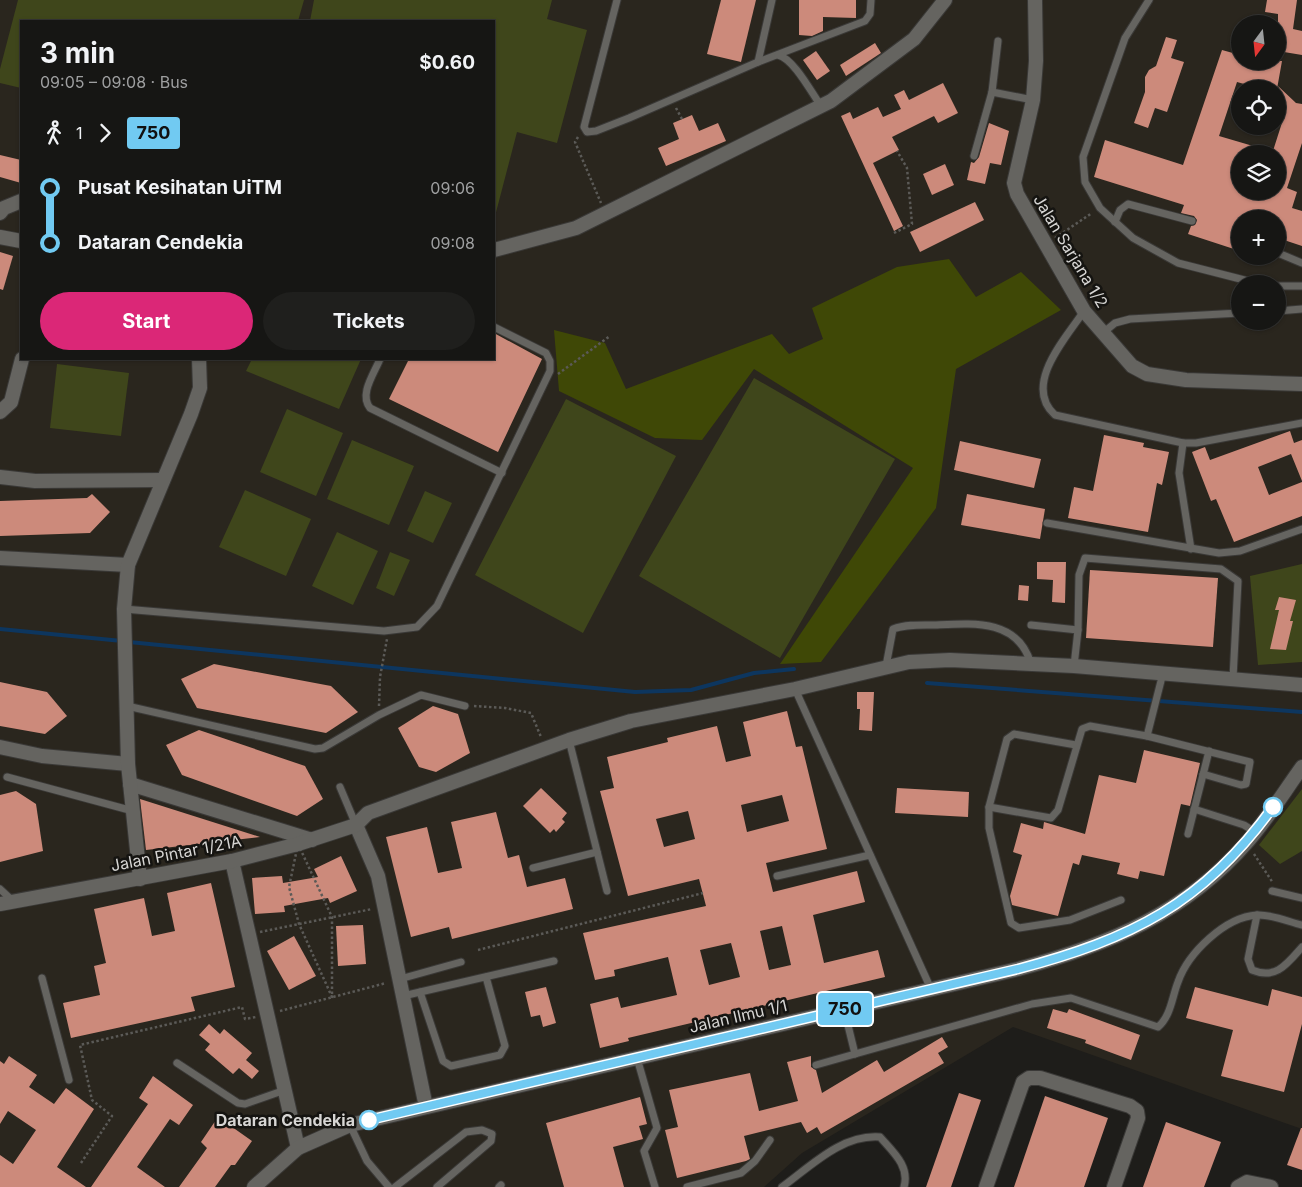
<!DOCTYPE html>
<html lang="en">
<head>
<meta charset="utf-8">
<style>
  :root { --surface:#161614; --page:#1f1f1d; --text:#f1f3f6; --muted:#9e9fa0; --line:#353534; --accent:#db2777 }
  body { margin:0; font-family:Inter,sans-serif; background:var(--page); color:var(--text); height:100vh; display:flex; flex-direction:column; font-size:19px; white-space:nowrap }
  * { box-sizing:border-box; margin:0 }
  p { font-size:16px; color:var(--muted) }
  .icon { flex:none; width:28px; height:28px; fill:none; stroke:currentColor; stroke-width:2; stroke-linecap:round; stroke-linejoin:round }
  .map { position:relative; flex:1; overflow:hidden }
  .drawer { position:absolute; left:20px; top:20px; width:475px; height:340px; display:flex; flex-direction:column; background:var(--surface); border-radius:0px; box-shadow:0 1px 4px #0004,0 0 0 1px var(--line) }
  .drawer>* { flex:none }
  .badge { padding:0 10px; border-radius:4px; font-size:18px; line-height:32px }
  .needle { width:32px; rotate:195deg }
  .tools { position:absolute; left:1231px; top:15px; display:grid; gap:10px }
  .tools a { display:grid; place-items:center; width:55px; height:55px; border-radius:50%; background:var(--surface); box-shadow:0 1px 4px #0004,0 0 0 1px var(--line); font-size:25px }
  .map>.badge { position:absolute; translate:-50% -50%; box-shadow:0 0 0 2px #fff }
  .legs { display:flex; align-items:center; gap:8px; height:55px; padding:0 20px; font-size:16px }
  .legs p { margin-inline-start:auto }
  .overview { display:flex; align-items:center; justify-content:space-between; height:85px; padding:0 20px }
  h1 { font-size:28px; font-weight:700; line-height:38px }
  .primary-button { display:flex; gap:10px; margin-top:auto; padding:10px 20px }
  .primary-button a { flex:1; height:58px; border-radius:30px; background:var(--accent); color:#fff; font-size:20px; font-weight:700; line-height:58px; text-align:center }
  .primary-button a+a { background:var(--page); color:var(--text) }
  ul { padding:0 20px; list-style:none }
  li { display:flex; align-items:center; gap:18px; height:55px; font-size:19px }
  li i { display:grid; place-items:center; width:8px; height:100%; margin:0 6px; background:currentColor }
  li i::after { content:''; width:12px; height:12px; margin:-6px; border:4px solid; border-radius:50%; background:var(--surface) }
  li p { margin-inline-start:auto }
  li:first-child i { background:linear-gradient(#0000 50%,currentColor 0) }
  li:last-child i { background:linear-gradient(currentColor 50%,#0000 0) }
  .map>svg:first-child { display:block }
  .built { fill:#2a261e; fill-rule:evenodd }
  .green { fill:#3f461b }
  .forest { fill:#3f4806 }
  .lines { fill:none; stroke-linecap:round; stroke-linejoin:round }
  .stream { stroke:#0d365f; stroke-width:4 }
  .building { fill:#cc8a7b; fill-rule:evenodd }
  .service-casing { stroke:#3a3937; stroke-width:9 }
  .minor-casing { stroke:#3a3937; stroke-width:16 }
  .tertiary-casing { stroke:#3a3937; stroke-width:16 }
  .path { stroke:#5b5a57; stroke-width:2.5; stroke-dasharray:2.5 2.5; stroke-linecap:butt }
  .service { stroke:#656460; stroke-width:7 }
  .minor { stroke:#656460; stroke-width:14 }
  .tertiary { stroke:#656460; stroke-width:14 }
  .line-1-casing { stroke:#fff; stroke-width:11 }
  .line-1 { stroke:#71caf2; stroke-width:8 }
  .stop-1-dot { fill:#fff; stroke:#71caf2; stroke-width:2.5 }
  .labels { text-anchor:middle; stroke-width:5; stroke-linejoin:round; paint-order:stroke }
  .street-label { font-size:16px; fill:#d7d6d4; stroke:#151411 }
  .stop-label { font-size:16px; font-weight:bold; fill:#d7d6d4; stroke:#151411; text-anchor:end }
</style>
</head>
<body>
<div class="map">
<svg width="1302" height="1187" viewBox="0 0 1302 1187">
  <rect width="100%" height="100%" fill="#1e1d1a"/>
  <path class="built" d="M0 0H1302V1129L1013 1027 802 1153 764 1187H0ZM21 21H494V359H21ZM1240 24H1278V61H1240ZM1240 89H1278V126H1240ZM1240 154H1278V191H1240ZM1240 219H1278V256H1240ZM1240 284H1278V321H1240Z"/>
  <g class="green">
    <path d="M18 0H304L298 21H21V88L0 83V69Z"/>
    <path d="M314 0H552L547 19 587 30 557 143 517 132 494 220V21H310Z"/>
    <path d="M252 359H361L339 409 246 371Z"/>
    <path d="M57 364 129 373 121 436 50 428Z"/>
    <path d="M754 378 895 459 780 658 639 576Z"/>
    <path d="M566 399 676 456 583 633 475 575Z"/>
    <path d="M287 409 343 433 316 496 260 472Z"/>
    <path d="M352 440 414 466 389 525 327 499Z"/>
    <path d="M245 490 311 519 286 576 219 547Z"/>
    <path d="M425 491 452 503 433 543 407 531Z"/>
    <path d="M337 532 378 551 353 605 312 586Z"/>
    <path d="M390 552 410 560 394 596 376 588Z"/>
    <path d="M1302 564V662L1258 665 1250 576Z"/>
    <path d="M1302 789V851L1280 864 1259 845Z"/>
  </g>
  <path class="forest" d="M949 259 976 297 1021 272 1061 310 956 369 936 508 821 662 780 664 913 468 754 369 702 440 655 438 559 391 554 330 605 343 626 389 772 334 789 354 823 339 812 308 897 267Z"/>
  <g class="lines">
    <g class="stream">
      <path d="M0 629 122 641"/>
      <path d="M129 642 635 692 691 690 754 673 794 669"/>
      <path d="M927 683 1302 712"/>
    </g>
  </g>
  <g class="building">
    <path d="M721 0H756L741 62 707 54Z"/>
    <path d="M799 0H856V18L823 17V31L812 36 799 35Z"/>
    <path d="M1267 0H1297L1293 29 1302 31V55L1278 51V14L1265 12Z"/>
    <path d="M1166 37 1177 40 1171 58 1184 62 1167 112 1155 108 1148 128 1134 123 1145 92V77L1149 70 1156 66Z"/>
    <path d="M875 43 881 53 846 76 840 65Z"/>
    <path d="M1222 50 1240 55V61H1282L1277 89H1262L1237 82 1219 136 1270 151 1269 154H1240V191H1278V154H1272L1287 107 1278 86 1296 103 1302 104V143L1287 188 1297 192 1292 208 1302 211V246L1278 238V219H1240V251L1188 234 1191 226 1195 225 1197 220 1194 216 1181 213 1184 205 1094 177 1105 140 1183 165Z"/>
    <path d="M816 51 830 71 817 80 803 60Z"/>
    <path d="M943 83 958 113 938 123 934 116 892 137 899 150 873 163 903 226 894 231 841 116 850 112 853 119 878 107 883 117 901 109 894 95 904 90 909 100Z"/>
    <path d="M692 115 699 131 718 123 726 141 666 166 658 148 679 139 673 123Z"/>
    <path d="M989 123 1009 131 1001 165 990 163 985 184 967 180 971 162 974 163 979 157Z"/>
    <path d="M0 155 21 160V183L0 177Z"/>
    <path d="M945 164 954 185 932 195 923 174Z"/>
    <path d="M975 202 984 220 920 252 910 232Z"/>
    <path d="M0 252 13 256 3 290 0 289Z"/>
    <path d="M494 333 542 359 498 452 389 399 409 359H494Z"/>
    <path d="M1290 431 1294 443 1302 440V481L1291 454 1258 467 1269 495 1302 482V516L1234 542 1216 499 1211 501 1192 452 1205 447 1210 460Z"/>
    <path d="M1104 435 1144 443 1143 447 1169 452 1162 485 1157 483 1148 532 1068 518 1074 487 1093 491Z"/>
    <path d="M960 441 1041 459 1034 488 954 470Z"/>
    <path d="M92 494 110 512 90 533 0 536V501L87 498Z"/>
    <path d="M967 494 1045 509 1040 539 961 525Z"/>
    <path d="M1037 562H1066L1065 603 1052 602 1053 580 1037 579Z"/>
    <path d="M1090 570 1218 578 1213 647 1086 638Z"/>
    <path d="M1019 585 1029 586 1028 601 1018 600Z"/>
    <path d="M1279 597 1296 600 1290 621H1293L1286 650 1270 649 1279 610H1275Z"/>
    <path d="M214 664 331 686 358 712 326 733 197 708 181 679Z"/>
    <path d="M0 682 47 692 67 716 45 734 0 726Z"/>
    <path d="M857 692H874L872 731 859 730 860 709H857Z"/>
    <path d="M433 706 458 714 470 753 436 772 419 767 398 728Z"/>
    <path d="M787 711 796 747 802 746 827 849 766 863 773 892 857 871 865 902 813 915 824 963 878 950 885 977 628 1038 629 1041 600 1048 590 1004 618 997 621 1008 677 995 668 957 614 970 615 976 595 980 583 933 706 906 699 879 628 896 600 791 614 788 607 757 668 742 667 738 717 726 726 762 751 756 743 722ZM782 795 789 821 747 832 741 805ZM688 811 695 839 664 847 656 819ZM782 926 791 965 769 970 760 931ZM731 943 740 977 709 985 700 950Z"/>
    <path d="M199 730 305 766 323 799 297 816 182 775 166 745Z"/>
    <path d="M1144 750 1200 763 1190 806 1181 804 1164 876 1140 871 1138 879 1117 874 1120 863 1082 855 1079 865 1073 863 1058 916 1012 905 1010 896 1022 855 1013 852 1021 823 1043 829 1044 822 1085 834 1099 775 1136 783Z"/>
    <path d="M541 788 567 813 562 819 565 822 556 832 554 829 550 833 523 806Z"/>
    <path d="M897 788 969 792 968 817 895 813Z"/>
    <path d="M16 791 36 804 43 851 0 862V795Z"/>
    <path d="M140 799 260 837 146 850Z"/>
    <path d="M496 812 508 858 519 855 527 887 565 878 573 909 452 939 449 927 411 937 386 837 427 827 438 873 462 868 451 822Z"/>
    <path d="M341 856 357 891 330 903 328 898 284 906 285 912 255 914 252 878 282 876 283 883 318 877 314 869Z"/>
    <path d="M211 883 235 987 191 997 195 1011 71 1038 63 1003 100 995 94 966 106 963 94 909 144 898 152 936 175 931 167 893Z"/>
    <path d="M363 925 366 964 338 966 336 926Z"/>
    <path d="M294 936 316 976 289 990 267 951Z"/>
    <path d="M546 987 556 1023 543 1027 540 1015 531 1017 525 992Z"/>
    <path d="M1195 987 1268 1006 1272 989 1302 997V1024L1284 1092 1221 1076 1233 1030 1186 1018Z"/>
    <path d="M1053 1009 1067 1013 1069 1009 1140 1035 1131 1060 1085 1043 1086 1040 1047 1028Z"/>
    <path d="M209 1024 220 1034 224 1029 252 1053 246 1060 259 1071 252 1079 239 1068 233 1074 205 1050 210 1044 199 1035Z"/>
    <path d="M942 1037 948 1047 938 1053 944 1063 821 1134 817 1127 807 1133 801 1122 744 1136 750 1159 746 1161 677 1178 665 1130 678 1127 669 1090 750 1073 759 1111 798 1101 787 1062 811 1056V1067L816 1070 822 1093 877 1060 884 1072Z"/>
    <path d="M9 1056 37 1075 29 1087 54 1104 66 1088 94 1109 57 1167 86 1187H0V1155L13 1164 36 1130 8 1111 0 1124V1061L4 1064Z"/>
    <path d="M153 1076 193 1105 179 1125 170 1119 137 1167 165 1187H91L148 1104 139 1098Z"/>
    <path d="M959 1093 981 1100 951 1187H926Z"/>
    <path d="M1045 1096 1108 1118 1084 1187H1014Z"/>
    <path d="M640 1097 647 1124 639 1126 643 1139 613 1147 624 1187H564L546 1123Z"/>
    <path d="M218 1117 252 1141 235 1165H231L215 1187H179L207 1148 201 1142Z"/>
    <path d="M1166 1122 1221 1142 1204 1187H1143Z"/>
    <path d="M1301 1128H1302V1170L1287 1165Z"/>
  </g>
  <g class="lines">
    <defs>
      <g id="service">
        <path d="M617 0 584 127 587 132 596 131 629 118 758 62 865 21 870 14 871 0"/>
        <path d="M1149 0 1125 38 1083 157 1085 182 1100 208 1133 238 1178 263 1260 284"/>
        <path d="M778 55C794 59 811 92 821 106"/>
        <path d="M758 62 772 0"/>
        <path d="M992 92 998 41"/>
        <path d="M974 156 992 92 1033 100"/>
        <path d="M1115 222 1120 210 1128 204 1192 221"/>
        <path d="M1278 253 1302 263"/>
        <path d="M1278 286H1302"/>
        <path d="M1084 311C1066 338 1022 385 1055 415L1183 443H1196L1302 423"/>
        <path d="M1278 311 1302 309"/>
        <path d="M1104 332 1115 323 1130 319 1240 313"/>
        <path d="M380 359C374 374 359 394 370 408L502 473"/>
        <path d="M1183 443 1179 473 1191 549"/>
        <path d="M1047 523 1219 553 1240 551 1302 529"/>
        <path d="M124 609 384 631 417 627 437 606 550 371V361L546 353 494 327"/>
        <path d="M1031 625 1078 630"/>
        <path d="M886 666 893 629C906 624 922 625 936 625 974 623 1018 619 1031 664"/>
        <path d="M1074 666 1078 630 1079 575 1085 558 1221 569 1238 581 1233 678"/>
        <path d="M1163 673 1147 736 1250 762 1246 784 1241 785 1203 774"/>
        <path d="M795 689 931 989"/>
        <path d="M127 706 315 749 323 748 379 715 421 695 465 706"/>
        <path d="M569 740 607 891"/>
        <path d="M1076 745 1014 734 1007 739 989 807V828L1011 923 1019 928 1070 920 1121 900"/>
        <path d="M7 777 133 811"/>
        <path d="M340 787 356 825"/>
        <path d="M989 807 1051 818 1058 810 1082 729 1090 726 1147 736"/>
        <path d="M1194 809 1244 825 1255 832"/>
        <path d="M1188 834 1209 751"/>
        <path d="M533 868 597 852"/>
        <path d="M777 876 870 855"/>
        <path d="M0 889 13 901"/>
        <path d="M1272 891 1302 898"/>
        <path d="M1257 915 1248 959 1252 970C1276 980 1287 964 1302 947"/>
        <path d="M42 978 69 1080"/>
        <path d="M400 979 461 962"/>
        <path d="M420 992 443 1061 451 1066 500 1055 505 1046 486 977"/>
        <path d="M403 996 554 961"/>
        <path d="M844 1009 855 1054"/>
        <path d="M637 1058 657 1128 644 1151 655 1187"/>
        <path d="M177 1063 238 1103 245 1104 285 1090"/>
        <path d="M816 1065 1032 1004 1071 998 1158 1027C1171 1016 1172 997 1178 982 1188 953 1225 917 1257 915 1271 914 1289 922 1302 925"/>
        <path d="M350 1125 367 1161 389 1187"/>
        <path d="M395 1187 466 1132 482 1130 492 1134 491 1141 437 1187"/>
        <path d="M499 1187 501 1185"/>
        <path d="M687 1187 741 1173 755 1161 770 1140"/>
        <path d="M782 1187C811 1166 842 1134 880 1137 893 1152 910 1166 904 1187"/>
      </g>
      <g id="minor">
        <path d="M0 213 4 208 21 201"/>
        <path d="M0 237 21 241"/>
        <path d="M494 250 576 228 831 101 914 39 945 0"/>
        <path d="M0 412 11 402 22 359"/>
        <path d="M0 477 35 481 163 480"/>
        <path d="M0 558 128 565"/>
        <path d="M0 747 42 756 128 764"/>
        <path d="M130 784 312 840"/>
        <path d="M356 825 378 876 426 1107"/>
        <path d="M232 861 298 1148"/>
        <path d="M140 879 128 764 124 609 128 565 191 414 200 388 199 359"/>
        <path d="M0 904 232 861 298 844 356 825 368 813 569 740 631 721 795 689 909 662 950 660 1074 666 1302 685"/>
        <path d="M986 1187 1023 1082 1029 1078H1040L1130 1106 1137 1111 1138 1118 1114 1187"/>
        <path d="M1238 1187 1247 1182 1271 1187"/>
      </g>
      <g id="tertiary">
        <path d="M1035 0 1036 61 1033 100 1014 183 1017 194 1084 311 1132 366 1147 374 1186 380 1302 384"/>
        <path d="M254 1187 298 1148 350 1125 1018 969C1108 945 1185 914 1248 841 1268 818 1284 792 1302 767"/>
      </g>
    </defs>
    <use href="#service" class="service-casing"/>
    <use href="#minor" class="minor-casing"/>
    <use href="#tertiary" class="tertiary-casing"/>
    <g class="path">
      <path d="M676 108 682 119"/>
      <path d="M578 137 575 142 601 203"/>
      <path d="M894 233 912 224 907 168 897 151"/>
      <path d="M1055 238 1092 213"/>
      <path d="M558 374 610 336"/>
      <path d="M379 706 380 677 387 639"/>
      <path d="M474 706 505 708 531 713 541 737"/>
      <path d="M298 844 332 917V997L299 924 289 887Z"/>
      <path d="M1254 854 1273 883"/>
      <path d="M260 932 372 909"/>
      <path d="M478 950 703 893"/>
      <path d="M280 1011 386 983"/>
      <path d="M81 1163 112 1116 92 1100 80 1045 242 1007 245 1019 256 1017"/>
    </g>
    <use href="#service" class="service"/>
    <use href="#minor" class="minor"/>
    <use href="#tertiary" class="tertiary"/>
  </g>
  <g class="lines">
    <defs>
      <path id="line-1" d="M369 1120 1018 969C1131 939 1203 904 1273 807"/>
    </defs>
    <use href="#line-1" class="line-1-casing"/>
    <use href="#line-1" class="line-1"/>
  </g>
  <g class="stop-1-dot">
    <circle cx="1273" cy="807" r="9"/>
    <circle cx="369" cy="1120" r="9"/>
  </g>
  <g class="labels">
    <g class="street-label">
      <text transform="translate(1071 251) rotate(59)" y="6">Jalan Sarjana 1/2</text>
      <text transform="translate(176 853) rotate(-11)" y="6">Jalan Pintar 1/21A</text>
      <text transform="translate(738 1016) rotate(-13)" y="6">Jalan Ilmu 1/1</text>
    </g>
    <g class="stop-label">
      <text x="355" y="1126">Dataran Cendekia</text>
    </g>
  </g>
</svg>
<div class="tools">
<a><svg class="needle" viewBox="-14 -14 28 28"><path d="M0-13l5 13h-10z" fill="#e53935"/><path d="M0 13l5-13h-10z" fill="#9e9fa0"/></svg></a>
<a><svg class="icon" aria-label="locate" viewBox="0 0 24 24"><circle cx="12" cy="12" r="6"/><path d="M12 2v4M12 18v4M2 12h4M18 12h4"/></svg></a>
<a><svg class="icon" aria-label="layers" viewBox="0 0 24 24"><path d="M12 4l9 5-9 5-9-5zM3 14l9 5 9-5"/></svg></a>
<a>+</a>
<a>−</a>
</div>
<b class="badge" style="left:845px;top:1009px;background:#71caf2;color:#111">750</b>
<section class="drawer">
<div class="overview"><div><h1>3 min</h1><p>09:05 – 09:08 · Bus</p></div><b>$0.60</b></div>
<div class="legs"><svg class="icon" aria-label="walk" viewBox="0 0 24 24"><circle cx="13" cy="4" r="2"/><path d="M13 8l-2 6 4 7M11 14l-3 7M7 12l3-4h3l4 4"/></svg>1<svg class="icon" aria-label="forward" viewBox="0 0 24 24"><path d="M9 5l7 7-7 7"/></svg><b class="badge" style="background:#71caf2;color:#111">750</b></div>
<ul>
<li><i style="color:#71caf2"></i><b>Pusat Kesihatan UiTM</b><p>09:06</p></li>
<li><i style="color:#71caf2"></i><b>Dataran Cendekia</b><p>09:08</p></li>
</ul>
<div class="primary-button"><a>Start</a><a>Tickets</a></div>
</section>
</div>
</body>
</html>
